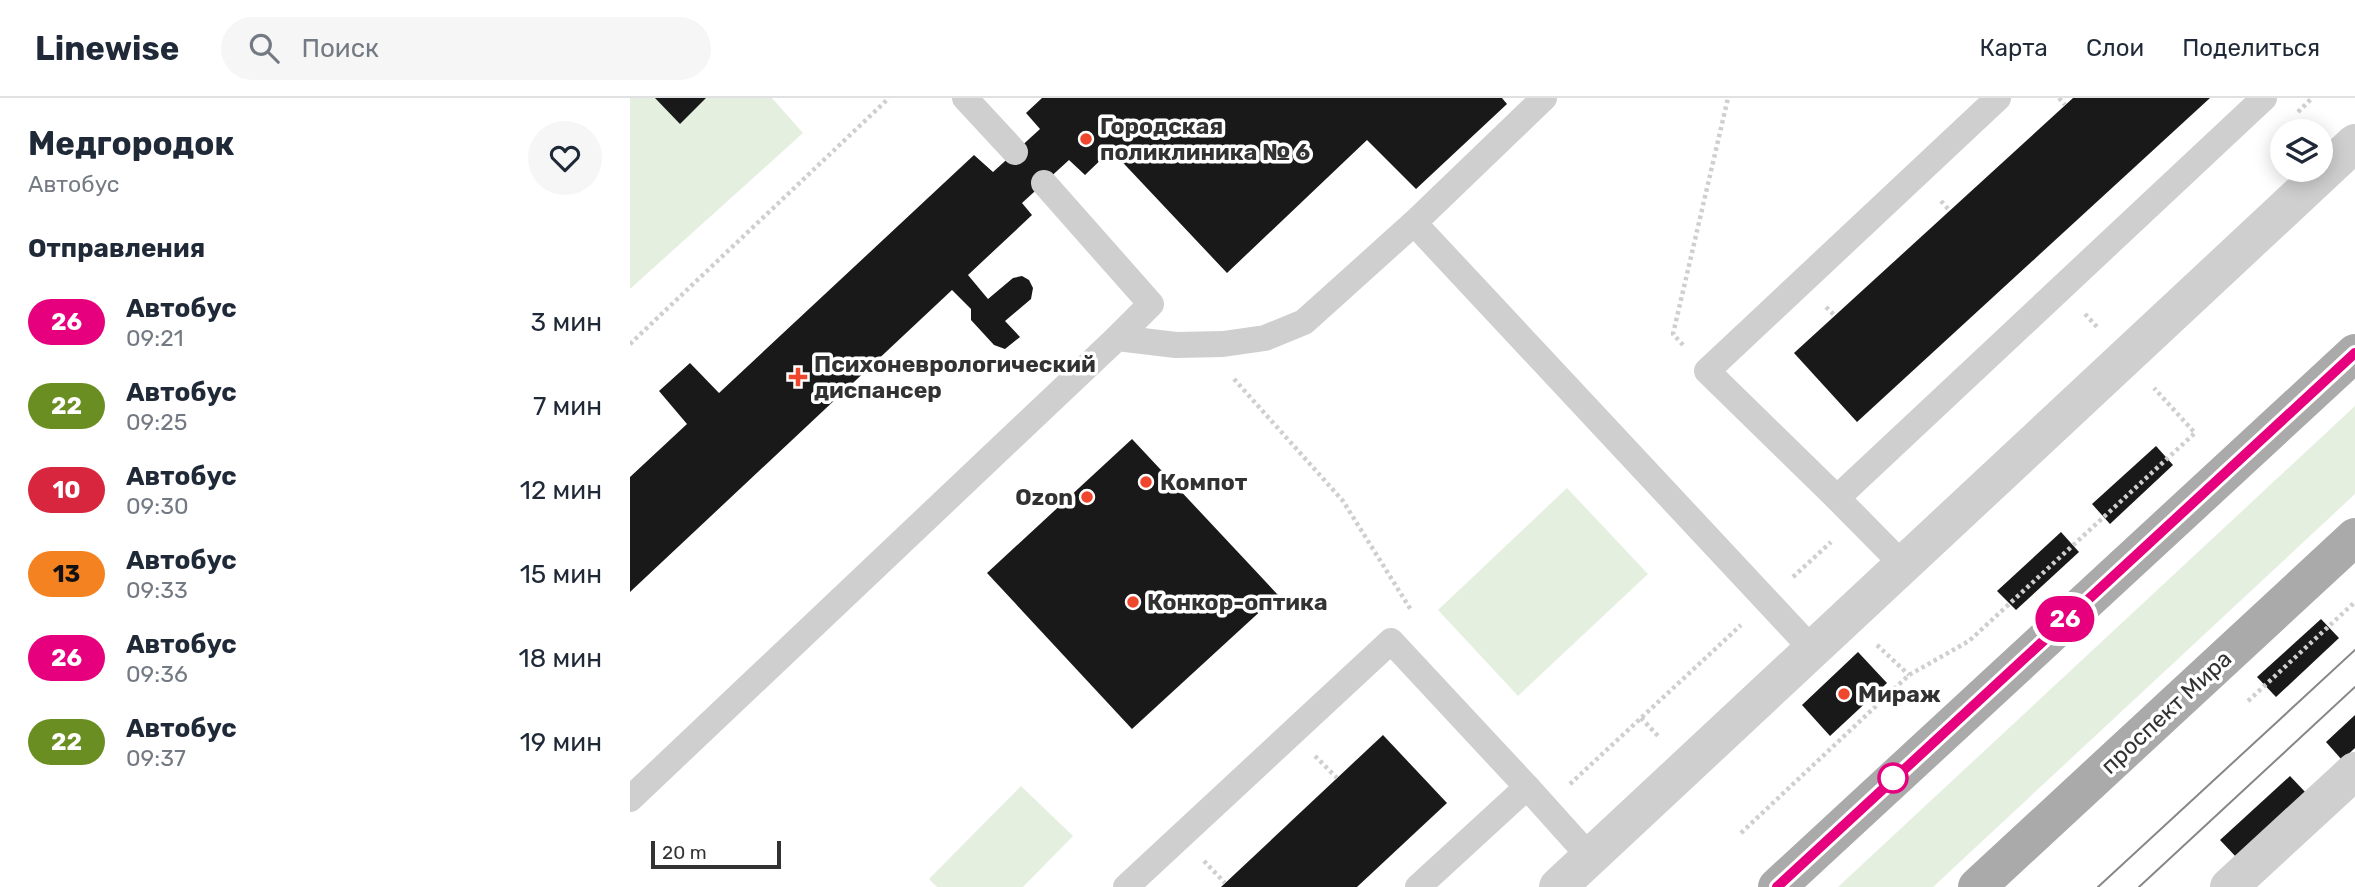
<!DOCTYPE html>
<html lang="ru">
<head>
<meta charset="utf-8">
<style>
  :root { --surface:#fff; --page:#f6f6f7; --text:#1f2937; --muted:#747a83; --line:#e0e1e3 }
  body { margin:0; font-family:Rubik,sans-serif; background:var(--page); color:var(--text); height:100vh; display:flex; flex-direction:column; font-size:26px; white-space:nowrap }
  * { box-sizing:border-box; margin:0 }
  p { font-size:23px; color:var(--muted) }
  .icon { flex:none; width:38px; height:38px; fill:none; stroke:currentColor; stroke-width:2; stroke-linecap:round; stroke-linejoin:round }
  .map { position:relative; flex:1; overflow:hidden }
  .panel { display:flex; flex-direction:column; background:var(--surface); width:630px }
  .panel>* { flex:none }
  .badge { padding:0 14px; border-radius:23px; font-size:24px; line-height:46px }
  .controls { position:absolute; left:1640px; top:21px; display:grid; gap:14px }
  .controls a { display:grid; place-items:center; width:63px; height:63px; border-radius:50%; background:var(--surface); box-shadow:0 4px 18px #0003; font-size:35px }
  .scale { position:absolute; left:21px; bottom:18px; width:130px; box-sizing:border-box; padding-left:7px; border:4px solid #323232; border-top:0; font-size:19px; line-height:24px; white-space:nowrap; color:#323232; -webkit-text-stroke:5px #fff; paint-order:stroke }
  .map>.badge { position:absolute; translate:-50% -50%; box-shadow:0 0 0 4px #fff }
  h2 { padding:0 28px; font-size:26px; line-height:63px }
  .round { display:grid; place-items:center; flex:none; width:74px; height:74px; border-radius:37px; background:var(--page) }
  .head { display:flex; align-items:center; justify-content:space-between; height:119px; padding:0 28px }
  h1 { font-size:33px; font-weight:700; line-height:52px }
  ul { padding:0; list-style:none }
  li { display:flex; align-items:center; gap:21px; height:84px; padding:0 28px }
  li div { flex:1 }
  li b { display:block; font-size:26px }
  li em { font-style:normal }
  li .badge { min-width:77px; font-weight:700; text-align:center }
  header { display:flex; align-items:center; gap:42px; box-sizing:border-box; height:98px; padding:0 35px; background:var(--surface); border-bottom:2px solid var(--line) }
  header strong { font-size:33px }
  nav { display:flex; gap:38px; margin-inline-start:auto; font-size:24px }
  .search { width:490px; height:63px; background:var(--page); display:flex; align-items:center; gap:18px; box-sizing:border-box; padding:0 24px; border-radius:38px; color:var(--muted); font-size:26px }
  main { display:flex; flex:1; min-height:0 }
  .map>svg:first-child { display:block }
  .green { fill:#e4efdf }
  .building { fill:#191919 }
  .lines { fill:none; stroke-linecap:round; stroke-linejoin:round }
  .path { stroke:#cfcfcf; stroke-width:4.5; stroke-dasharray:3.5 3.5; stroke-linecap:butt }
  .lane { stroke:#cfcfcf; stroke-width:26 }
  .street { stroke:#cfcfcf; stroke-width:38 }
  .primary { stroke:#aaa; stroke-width:38 }
  .tram { stroke:#878787; stroke-width:2 }
  .line-casing { stroke:#fff; stroke-width:16 }
  .line { stroke:#e6007e; stroke-width:10 }
  .poi-dot { fill:#ef472e; stroke:#fff; stroke-width:2.5 }
  .stop-dot { fill:#fff; stroke:#e6007e; stroke-width:3.5 }
  .labels { text-anchor:middle; stroke-width:7; stroke-linejoin:round; paint-order:stroke }
  .poi-label { font-size:23px; font-weight:bold; fill:#323232; stroke:#fff; text-anchor:start }
  .street-label { font-size:23px; fill:#323232; stroke:#fff }
</style>
</head>
<body>
<header>
<strong>Linewise</strong>
<div class="search"><svg class="icon" aria-label="search" viewBox="0 0 24 24"><circle cx="10" cy="10" r="6"/><path d="M15 15l6 6"/></svg>Поиск</div>
<nav><a>Карта</a><a>Слои</a><a>Поделиться</a></nav>
</header>
<main>
<section class="panel">
<div class="head"><div><h1>Медгородок</h1><p>Автобус</p></div><a class="round"><svg class="icon" aria-label="heart" viewBox="0 0 24 24"><path d="M12 20l-8-8c-3-5 5-10 8-4 3-6 11-1 8 4z"/></svg></a></div>
<h2>Отправления</h2>
<ul>
<li><span class="badge" style="background:#e6007e;color:#fff">26</span><div><b>Автобус</b><p>09:21</p></div><em>3 мин</em></li>
<li><span class="badge" style="background:#6b8e23;color:#fff">22</span><div><b>Автобус</b><p>09:25</p></div><em>7 мин</em></li>
<li><span class="badge" style="background:#d7263d;color:#fff">10</span><div><b>Автобус</b><p>09:30</p></div><em>12 мин</em></li>
<li><span class="badge" style="background:#f58220;color:#111">13</span><div><b>Автобус</b><p>09:33</p></div><em>15 мин</em></li>
<li><span class="badge" style="background:#e6007e;color:#fff">26</span><div><b>Автобус</b><p>09:36</p></div><em>18 мин</em></li>
<li><span class="badge" style="background:#6b8e23;color:#fff">22</span><div><b>Автобус</b><p>09:37</p></div><em>19 мин</em></li>
</ul>
</section>
<div class="map">
<svg width="1725" height="789" viewBox="0 0 1725 789">
  <rect width="100%" height="100%" fill="#fff"/>
  <g class="green">
    <path d="M0 0H142L173 35 0 191Z"/>
    <path d="M1725 308V396L1303 789H1208Z"/>
    <path d="M937 390 1018 476 888 598 808 512Z"/>
    <path d="M391 688 443 738 393 789H307L299 781Z"/>
  </g>
  <g class="building">
    <path d="M25 0H76L50 26Z"/>
    <path d="M412 0H872L877 6 786 91 737 42 597 175 481 52 455 77 439 62 392 105 402 117 338 177 358 201 383 180 392 178 399 182 403 190 401 201 375 223 390 239 375 251 364 247 341 222V211L322 192 0 494V379L57 326 29 293 60 265 89 295 344 57 363 74 385 54 410 31 396 15Z"/>
    <path d="M1443 0H1580L1227 324 1164 255Z"/>
    <path d="M502 341 648 497 502 631 357 475Z"/>
    <path d="M1526 348 1543 367 1480 426 1462 406Z"/>
    <path d="M1431 434 1449 454 1386 512 1367 493Z"/>
    <path d="M1691 521 1709 540 1646 599 1627 579Z"/>
    <path d="M1228 554 1257 585 1200 638 1172 607Z"/>
    <path d="M1725 617V650L1712 662 1696 644Z"/>
    <path d="M753 637 817 705 727 789H591Z"/>
    <path d="M1660 678 1678 697 1608 761 1590 742Z"/>
  </g>
  <g class="lines">
    <g class="path">
      <path d="M1429 0 1435 7"/>
      <path d="M1668 14 1682 0"/>
      <path d="M1311 103 1320 113"/>
      <path d="M1196 209 1205 218"/>
      <path d="M1455 216 1468 230"/>
      <path d="M0 246 259 0"/>
      <path d="M1053 247 1043 236 1098 0"/>
      <path d="M604 281 713 403 781 512"/>
      <path d="M1163 479 1201 444"/>
      <path d="M1247 547 1279 577"/>
      <path d="M1618 603 1725 504"/>
      <path d="M1011 620 1030 640"/>
      <path d="M685 658 707 680"/>
      <path d="M940 686 1111 527"/>
      <path d="M1111 735 1279 577 1339 543 1565 335 1524 290"/>
      <path d="M574 763 595 785"/>
    </g>
    <g class="lane">
      <path d="M335 0 385 54"/>
      <path d="M1368 0 1077 273 1207 400 1634 0"/>
      <path d="M414 85 521 206 487 240"/>
      <path d="M784 125 1182 551"/>
      <path d="M1207 400 1273 467"/>
      <path d="M0 701 487 240 546 247 593 246 635 240 674 224 784 125 914 0"/>
      <path d="M496 789 761 543 897 689"/>
      <path d="M788 789 897 689 960 759"/>
    </g>
    <g class="street">
      <path d="M928 789 1725 45"/>
      <path d="M1599 789 1725 673"/>
    </g>
    <g class="primary">
      <path d="M1147 789 1725 255"/>
      <path d="M1347 789 1725 439"/>
    </g>
    <g class="tram">
      <path d="M1468 789 1725 552"/>
      <path d="M1509 789 1725 589"/>
    </g>
  </g>
  <g class="lines">
    <defs>
      <path id="line" d="M1147 789 1725 255"/>
    </defs>
    <use href="#line" class="line-casing"/>
    <use href="#line" class="line"/>
  </g>
  <g class="poi-dot">
    <circle cx="456" cy="41" r="7"/>
    <path d="M164.5 268.5h7v7h7v7h-7v7h-7v-7h-7v-7h7z"/>
    <circle cx="516" cy="384" r="7"/>
    <circle cx="457" cy="399" r="7"/>
    <circle cx="503" cy="504" r="7"/>
    <circle cx="1214" cy="596" r="7"/>
  </g>
  <circle class="stop-dot" cx="1263" cy="680" r="14"/>
  <g class="labels">
    <g class="poi-label">
      <text x="470" y="36">Городская<tspan x="470" dy="26">поликлиника № 6</tspan></text>
      <text x="184" y="274">Психоневрологический<tspan x="184" dy="26">диспансер</tspan></text>
      <text x="530" y="392">Компот</text>
      <text x="443" y="407" text-anchor="end">Ozon</text>
      <text x="517" y="512">Конкор-оптика</text>
      <text x="1228" y="604">Мираж</text>
    </g>
    <g class="street-label">
      <text transform="translate(1536 614) rotate(-43)" y="8">проспект Мира</text>
    </g>
  </g>
</svg>
<div class="controls">
<a><svg class="icon" aria-label="layers" viewBox="0 0 24 24"><path d="M12 4l9 5-9 5-9-5zM3 14l9 5 9-5"/></svg></a>
</div>
<div class="scale">20 m</div>
<b class="badge" style="left:1435px;top:521px;background:#e6007e;color:#fff">26</b>
</div>
</main>
</body>
</html>
